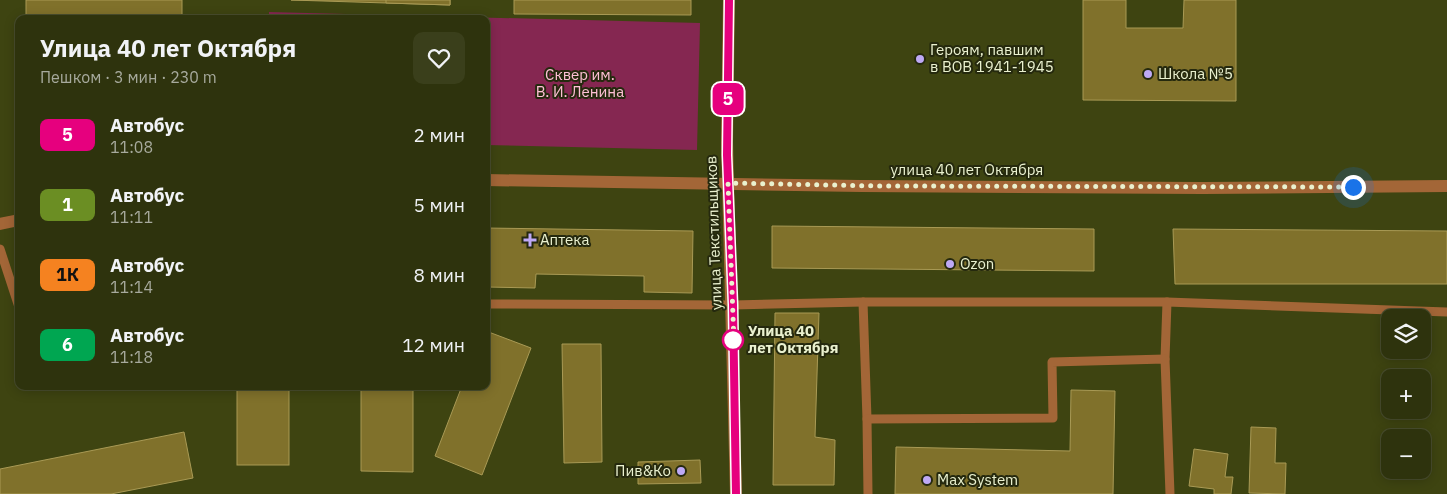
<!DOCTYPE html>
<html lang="ru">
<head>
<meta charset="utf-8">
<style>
  :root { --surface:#2e330d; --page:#3a3f1b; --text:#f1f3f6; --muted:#a7aa9d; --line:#494e2e }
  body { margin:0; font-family:"IBM Plex Sans",sans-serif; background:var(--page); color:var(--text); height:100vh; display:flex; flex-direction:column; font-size:19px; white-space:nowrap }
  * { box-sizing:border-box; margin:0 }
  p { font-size:16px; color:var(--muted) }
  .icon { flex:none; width:28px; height:28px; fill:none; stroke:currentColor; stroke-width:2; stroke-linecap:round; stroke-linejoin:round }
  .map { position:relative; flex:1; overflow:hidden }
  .drawer { position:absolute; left:15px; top:15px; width:475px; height:375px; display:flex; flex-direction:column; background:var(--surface); border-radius:10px; box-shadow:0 2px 12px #0003,0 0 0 1px var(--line) }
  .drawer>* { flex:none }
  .badge { padding:0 10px; border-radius:8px; font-size:18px; line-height:32px }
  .fabs { position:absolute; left:1381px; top:309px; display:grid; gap:10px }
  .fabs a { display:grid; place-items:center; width:50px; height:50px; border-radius:10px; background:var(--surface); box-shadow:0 2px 12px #0003,0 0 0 1px var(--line); font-size:25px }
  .you { position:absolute; width:25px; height:25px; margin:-12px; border:4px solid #fff; border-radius:50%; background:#1a73e8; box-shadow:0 0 0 8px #1a73e833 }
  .map>.badge { position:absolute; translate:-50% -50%; box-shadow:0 0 0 2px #fff }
  .round { display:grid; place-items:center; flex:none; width:52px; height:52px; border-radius:10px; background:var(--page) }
  .headline { display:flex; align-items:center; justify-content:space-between; height:85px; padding:0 25px }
  h1 { font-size:24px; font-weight:700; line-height:38px }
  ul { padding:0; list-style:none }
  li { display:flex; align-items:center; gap:15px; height:70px; padding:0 25px }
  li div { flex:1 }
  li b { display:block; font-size:19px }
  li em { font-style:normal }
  li .badge { min-width:55px; font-weight:700; text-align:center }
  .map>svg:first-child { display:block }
  .green { fill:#852751 }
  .building { fill:#80712b; stroke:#a99a55 }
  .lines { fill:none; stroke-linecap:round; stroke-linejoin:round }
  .service { stroke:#a36637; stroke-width:9 }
  .tertiary { stroke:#a36637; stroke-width:12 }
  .line-casing { stroke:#fff; stroke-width:11 }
  .line { stroke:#e6007e; stroke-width:8 }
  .walk { stroke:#eaf1cf; stroke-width:5; stroke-dasharray:0 9 }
  .poi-dot { fill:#bea9f5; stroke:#25290e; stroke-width:2 }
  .stop-dot { fill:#fff; stroke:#e6007e; stroke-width:2.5 }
  .labels { text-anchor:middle; stroke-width:4; stroke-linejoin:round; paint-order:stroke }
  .poi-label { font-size:15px; fill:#eaf1cf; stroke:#25290e; text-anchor:start }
  .park-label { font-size:15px; fill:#ffc0d6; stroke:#25290e }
  .street-label { font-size:15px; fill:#eaf1cf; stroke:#25290e }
  .stop-label { font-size:15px; font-weight:bold; fill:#eaf1cf; stroke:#25290e; text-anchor:start }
</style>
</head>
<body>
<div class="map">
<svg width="1447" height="494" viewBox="0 0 1447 494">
  <rect width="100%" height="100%" fill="#3e4411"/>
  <path class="green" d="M269 12 700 23 697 150 486 145V19H269Z"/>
  <g class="building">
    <rect x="26" y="0" width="156" height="19"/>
    <path d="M291 0H450V5Z"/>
    <path d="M386 0H450V5L386 3Z"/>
    <path d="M514 0H691V15L514 14Z"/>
    <path d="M1083 0H1126V28H1183L1184 0H1236V101L1083 100Z"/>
    <path d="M772 226 1094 229V271L772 268Z"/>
    <path d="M486 228 693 231 692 293 644 292V276L536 274 535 288 486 287Z"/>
    <path d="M1173 229 1447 231V284H1175Z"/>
    <path d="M775 313H819L815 437 835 440 834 485H773Z"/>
    <path d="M486 331 531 348 482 475 435 456 462 386H486Z"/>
    <path d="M562 344H601L602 462 564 463Z"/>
    <rect x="237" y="386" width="52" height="79"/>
    <path d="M361 386H413V472L361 471Z"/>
    <path d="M1071 390 1115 391 1113 494H895L896 447 1070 451Z"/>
    <path d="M1251 427 1276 428 1275 463H1286L1285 494 1249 493Z"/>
    <path d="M184 432 193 478 111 494H0V469Z"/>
    <path d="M1194 449 1228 454 1225 477H1233L1231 494H1214V489L1189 486Z"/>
    <path d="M700 460 701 483 638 484V462Z"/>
  </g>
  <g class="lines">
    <g class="service">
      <path d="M0 249 19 307"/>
      <path d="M1167 302 1447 312"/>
      <path d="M486 304 733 305 863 302"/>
      <path d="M867 419 863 302H1167L1165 359"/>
      <path d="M868 494 867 419 1053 418 1052 362 1165 359 1170 494"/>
    </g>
    <g class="tertiary">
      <path d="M729 0 727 142 736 494"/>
      <path d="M486 180 861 186 1203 188 1447 186"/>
      <path d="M0 224 19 220"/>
    </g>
  </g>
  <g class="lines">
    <defs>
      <path id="line" d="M729 0 727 155 733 305 736 494"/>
    </defs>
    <use href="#line" class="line-casing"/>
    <use href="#line" class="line"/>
    <path class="walk" d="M733 340 734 343 728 183 880 186 1353 187"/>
  </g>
  <g class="poi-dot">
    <circle cx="920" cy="59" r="5"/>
    <circle cx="1148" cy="74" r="5"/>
    <path d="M527.5 232.5h5v5h5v5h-5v5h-5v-5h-5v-5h5z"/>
    <circle cx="950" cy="264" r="5"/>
    <circle cx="681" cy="471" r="5"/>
    <circle cx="927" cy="480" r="5"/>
  </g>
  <circle class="stop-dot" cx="733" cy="340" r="10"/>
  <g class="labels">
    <g class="poi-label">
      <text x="930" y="55">Героям, павшим<tspan x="930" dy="17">в ВОВ 1941-1945</tspan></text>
      <text x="1158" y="79">Школа №5</text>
      <text x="540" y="245">Аптека</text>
      <text x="960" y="269">Ozon</text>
      <text x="671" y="476" text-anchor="end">Пив&amp;Ко</text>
      <text x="937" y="485">Max System</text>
    </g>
    <g class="park-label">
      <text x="580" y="80">Сквер им.<tspan x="580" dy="17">В. И. Ленина</tspan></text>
    </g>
    <g class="street-label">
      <text x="967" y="175">улица 40 лет Октября</text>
      <text transform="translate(714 233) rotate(-92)" y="5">улица Текстильщиков</text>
    </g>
    <g class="stop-label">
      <text x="748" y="336">Улица 40<tspan x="748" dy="17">лет Октября</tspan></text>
    </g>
  </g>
</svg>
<div class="fabs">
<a><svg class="icon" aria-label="layers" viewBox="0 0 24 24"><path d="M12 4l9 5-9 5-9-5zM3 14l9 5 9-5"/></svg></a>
<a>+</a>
<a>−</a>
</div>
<div class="you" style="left:1353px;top:187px"></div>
<b class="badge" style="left:728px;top:99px;background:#e6007e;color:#fff">5</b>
<section class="drawer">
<div class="headline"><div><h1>Улица 40 лет Октября</h1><p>Пешком · 3 мин · 230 m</p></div><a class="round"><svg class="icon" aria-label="heart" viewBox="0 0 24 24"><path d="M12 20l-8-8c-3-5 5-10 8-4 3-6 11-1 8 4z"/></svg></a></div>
<ul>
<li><span class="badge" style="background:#e6007e;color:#fff">5</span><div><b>Автобус</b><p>11:08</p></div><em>2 мин</em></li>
<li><span class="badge" style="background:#6b8e23;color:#fff">1</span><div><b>Автобус</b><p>11:11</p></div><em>5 мин</em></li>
<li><span class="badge" style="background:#f58220;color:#111">1К</span><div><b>Автобус</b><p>11:14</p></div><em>8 мин</em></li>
<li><span class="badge" style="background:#00a651;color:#fff">6</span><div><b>Автобус</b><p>11:18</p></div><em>12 мин</em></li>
</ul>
</section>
</div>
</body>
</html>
